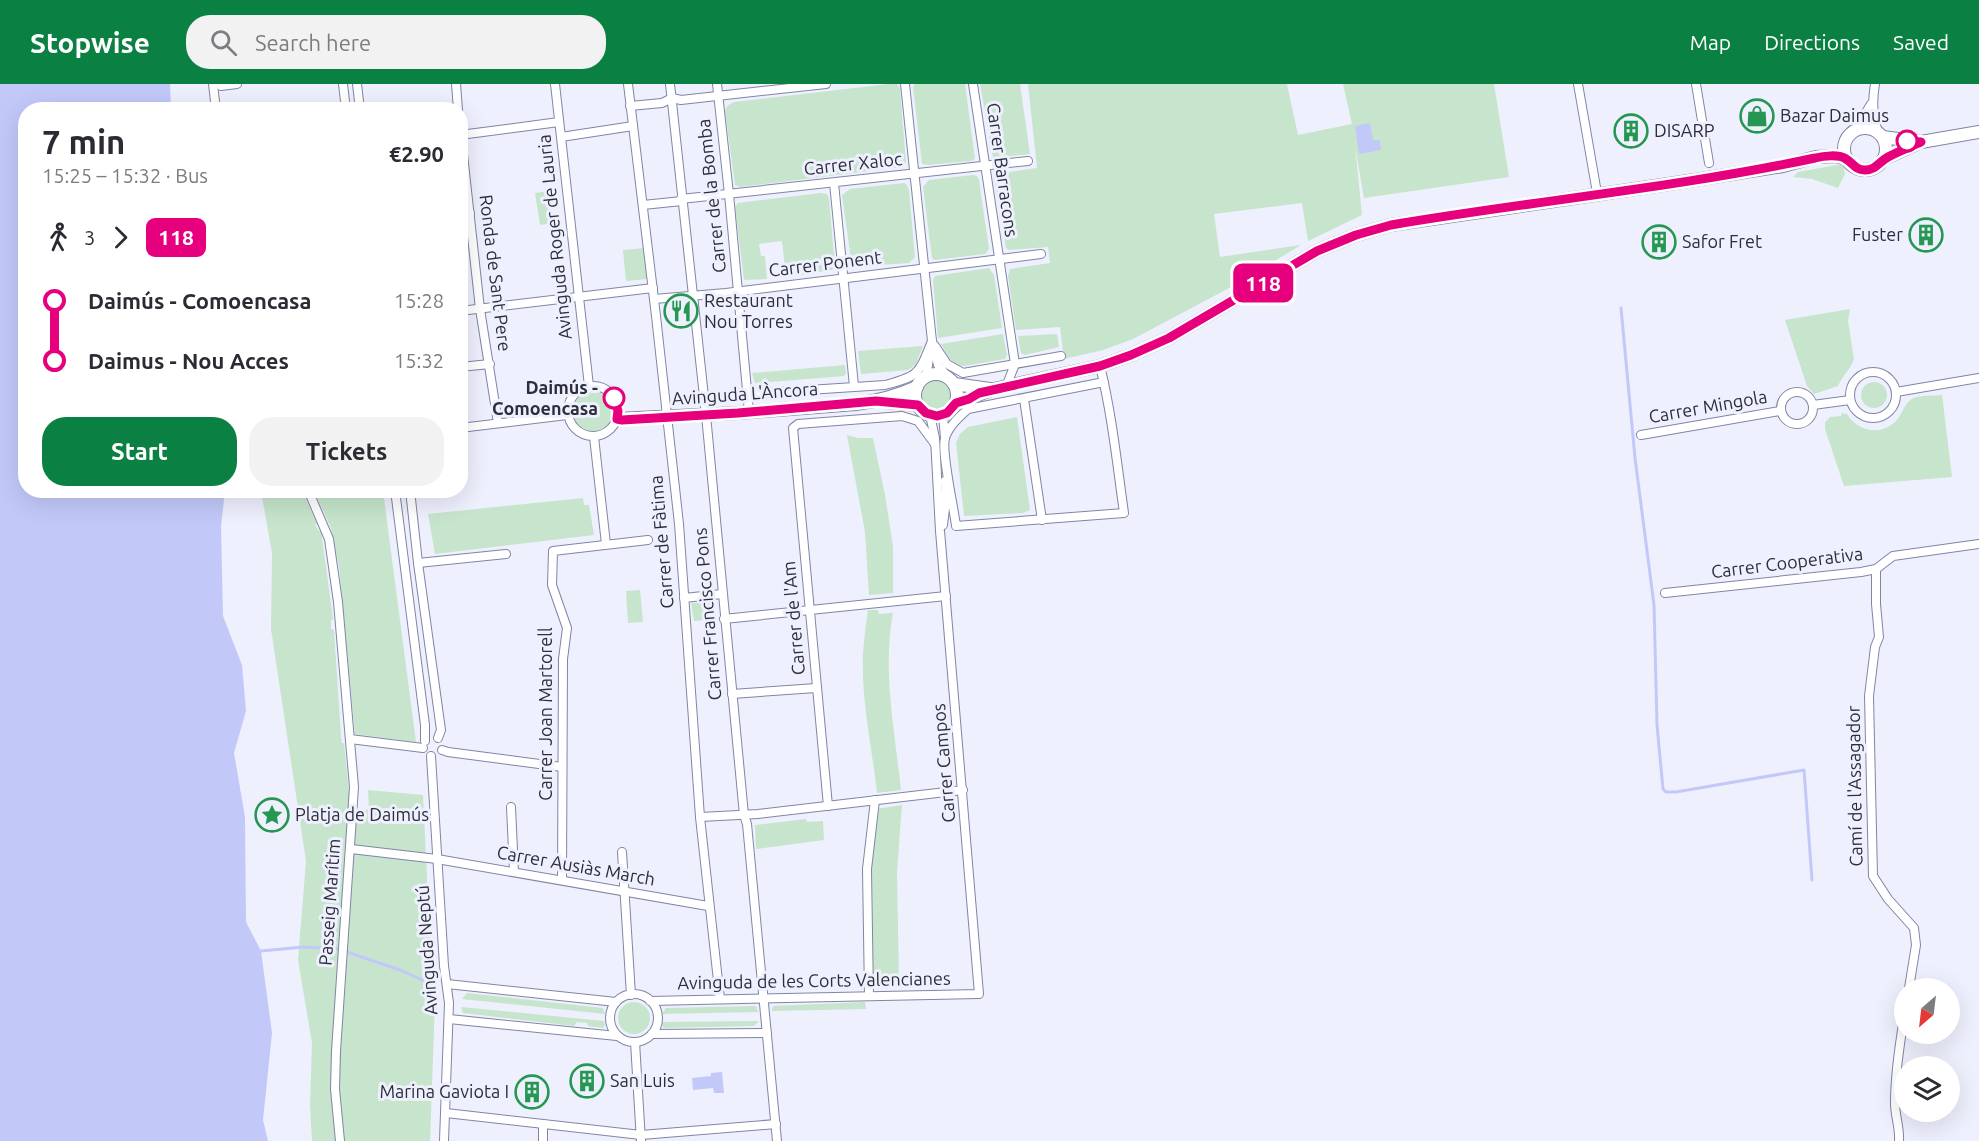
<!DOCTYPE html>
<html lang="en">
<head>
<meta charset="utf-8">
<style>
  :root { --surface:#fff; --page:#f2f2f3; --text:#2b2b33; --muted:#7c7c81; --accent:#0b8043 }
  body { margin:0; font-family:Ubuntu,sans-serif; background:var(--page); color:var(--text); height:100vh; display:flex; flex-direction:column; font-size:22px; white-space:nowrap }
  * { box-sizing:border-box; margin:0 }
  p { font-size:20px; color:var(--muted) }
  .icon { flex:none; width:33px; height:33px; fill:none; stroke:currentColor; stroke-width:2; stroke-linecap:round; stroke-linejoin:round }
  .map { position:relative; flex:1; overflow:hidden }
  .side { position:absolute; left:18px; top:18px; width:450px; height:396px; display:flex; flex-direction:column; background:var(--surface); border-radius:24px; box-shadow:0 6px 24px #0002 }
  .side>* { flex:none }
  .badge { padding:0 12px; border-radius:9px; font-size:21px; line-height:39px }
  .needle { width:39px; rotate:208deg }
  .fabs { position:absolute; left:1894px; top:894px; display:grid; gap:12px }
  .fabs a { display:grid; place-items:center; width:66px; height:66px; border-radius:50%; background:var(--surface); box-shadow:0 6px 24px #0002; font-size:30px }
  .map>.badge { position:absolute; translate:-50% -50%; box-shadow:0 0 0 3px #fff }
  .legs { display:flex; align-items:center; gap:9px; height:66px; padding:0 24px; font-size:20px }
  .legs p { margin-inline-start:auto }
  .headline { display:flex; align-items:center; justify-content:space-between; height:102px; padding:0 24px }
  h1 { font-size:33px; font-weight:600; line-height:45px }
  .cta { display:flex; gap:12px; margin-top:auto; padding:12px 24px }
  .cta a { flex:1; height:69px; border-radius:24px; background:var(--accent); color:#fff; font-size:24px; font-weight:600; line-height:69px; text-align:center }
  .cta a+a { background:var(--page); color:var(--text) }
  ul { padding:0 24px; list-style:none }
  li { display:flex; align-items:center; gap:21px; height:60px; font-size:22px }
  li i { display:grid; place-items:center; width:9px; height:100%; margin:0 8px; background:currentColor }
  li i::after { content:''; width:15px; height:15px; margin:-8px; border:4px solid; border-radius:50%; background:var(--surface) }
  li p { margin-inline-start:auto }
  li:first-child i { background:linear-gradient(#0000 50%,currentColor 0) }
  li:last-child i { background:linear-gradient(currentColor 50%,#0000 0) }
  header { display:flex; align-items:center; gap:36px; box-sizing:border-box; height:84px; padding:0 30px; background:var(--accent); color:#fff }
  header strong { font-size:28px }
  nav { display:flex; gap:33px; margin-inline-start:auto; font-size:21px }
  .search { width:420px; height:54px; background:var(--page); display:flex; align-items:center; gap:15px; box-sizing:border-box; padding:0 21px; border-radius:24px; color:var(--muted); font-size:22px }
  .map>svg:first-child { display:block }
  .green { fill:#c6e5cc }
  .water { fill:#c2c9f9 }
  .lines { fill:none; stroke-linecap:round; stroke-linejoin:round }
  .stream { stroke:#c2c9f9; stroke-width:3 }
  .street-casing { stroke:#8085a4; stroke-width:10 }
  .secondary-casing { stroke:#8085a4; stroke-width:14 }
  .street { stroke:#fff; stroke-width:8 }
  .secondary { stroke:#fff; stroke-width:12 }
  .line-1-casing { stroke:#fff; stroke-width:14 }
  .line-1 { stroke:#e6007e; stroke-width:9 }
  .stop-1-dot { fill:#fff; stroke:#e6007e; stroke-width:3 }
  .labels { text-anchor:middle; stroke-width:6; stroke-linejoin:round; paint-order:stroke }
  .poi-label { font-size:18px; fill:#2c2e3b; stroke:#eef0fe; text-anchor:start }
  .street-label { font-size:18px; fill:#2c2e3b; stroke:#eef0fe }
  .stop-label { font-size:18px; font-weight:bold; fill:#2c2e3b; stroke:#eef0fe; text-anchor:end }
</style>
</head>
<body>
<header>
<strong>Stopwise</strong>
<div class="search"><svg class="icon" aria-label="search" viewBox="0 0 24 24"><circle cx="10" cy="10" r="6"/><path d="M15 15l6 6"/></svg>Search here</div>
<nav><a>Map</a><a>Directions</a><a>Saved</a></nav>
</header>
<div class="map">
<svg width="1979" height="1057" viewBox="0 0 1979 1057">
  <rect width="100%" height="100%" fill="#eef0fe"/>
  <g class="green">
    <path d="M889 0H897L900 5 906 79 903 83 740 103 735 101 725 27 727 22 734 18Z"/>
    <path d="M915 0H965L975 75 971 77 928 81 922 80 913 3Z"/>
    <path d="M980 0H1020L1030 70 993 74Z"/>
    <path d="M1028 0H1287L1298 51 1352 40 1343 0H1494L1509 93 1364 114 1355 62 1362 131 1308 157 1302 119 1214 130 1220 173 1301 161 1233 202 1133 255 1103 266 1064 275 1060 243 1016 246 1008 192 1010 185 1050 179 1048 163 1009 166 1006 164 994 94 995 90 1037 84Z"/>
    <path d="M1843 80 1845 90 1838 104 1812 95 1793 93 1798 88Z"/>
    <path d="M973 91 977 92 979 96 989 165 985 170 935 176 932 174 923 103 929 96Z"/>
    <path d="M904 99 907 101 909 106 915 173 909 179 852 183 842 111 850 105Z"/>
    <path d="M549 107 553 139 540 141 535 109Z"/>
    <path d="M821 109 827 110 829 115 835 182 832 186 786 193 782 157 759 160 761 172H765L767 195 744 196 735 123 738 119Z"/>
    <path d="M644 164 647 195 626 197 623 166Z"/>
    <path d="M989 184 994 191 1002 244 938 254 933 196 935 192Z"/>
    <path d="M1850 225 1848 237 1854 275C1851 285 1842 292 1838 302L1814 310 1807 302 1785 236Z"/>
    <path d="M1003 250 1007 271 1005 275 964 282C951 281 947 270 941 260Z"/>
    <path d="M1057 250 1059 263 1025 271 1021 269 1018 252Z"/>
    <path d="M923 262 916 280 908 286 861 290 858 267Z"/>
    <path d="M845 281 846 289 844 292 760 299H755L752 289Z"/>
    <circle cx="936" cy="311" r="21"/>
    <circle cx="1874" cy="311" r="13"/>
    <circle cx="593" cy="327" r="25"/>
    <path d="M1942 311 1952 393 1844 402 1825 345V338L1830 333 1841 332 1842 329 1847 330C1858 348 1881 352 1896 337 1902 331 1905 317 1914 314 1921 311 1934 312 1942 311Z"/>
    <path d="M1017 333 1030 426 1023 429 964 432 956 359 960 350 968 343Z"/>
    <path d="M847 351 858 354H873L885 411 893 462V509L869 511 865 448Z"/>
    <path d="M261 407H302L317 440 315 441 319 447 321 446 333 535 331 536V545L334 546 341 652 342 659H344L351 729 347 770 337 1057H312L310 1021 312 959 298 876 306 777 271 545 272 469Z"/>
    <path d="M314 407H383L416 658 355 650 339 483 331 444Z"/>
    <path d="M583 414 584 421H589L594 451 435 470 428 430Z"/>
    <path d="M640 506 643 538 628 539 626 507Z"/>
    <path d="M714 518 716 535 694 537 691 519Z"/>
    <path d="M868 526H878L879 530 893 529C882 587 895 648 901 706L877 709C872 663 861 616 863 569 864 555 866 540 868 526Z"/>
    <path d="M368 706 423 711 430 856 435 918 430 1057H341L338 1009 351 765 357 728 369 725Z"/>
    <path d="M902 721 897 788 899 900 873 901 872 779 876 725Z"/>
    <path d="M806 735 807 738 823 737 824 756 756 765 755 741Z"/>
    <path d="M467 909 603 924 605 930 462 915Z"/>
    <circle cx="634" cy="934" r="16"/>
    <path d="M865 918 866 925 772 927V924L774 922Z"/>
    <path d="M756 922 758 928 662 930 666 924Z"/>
    <path d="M461 923 604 937 605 941 603 944 588 942 587 939 577 938 574 942 463 929Z"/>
    <path d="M759 937 754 942 663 944 662 938Z"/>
  </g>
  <g class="water">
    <path d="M0 0H170L171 25 26 26V406L225 407 221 442 223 532 242 581 246 627 234 669 245 733 246 838 261 867 272 949 263 1036 268 1057H0Z"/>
    <path d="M1370 39 1373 56H1380L1381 66 1359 70 1355 42Z"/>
    <path d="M722 988 724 1009H714L713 1004 693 1006 692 994 711 992V989Z"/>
  </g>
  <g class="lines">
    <g class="stream">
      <path d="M1621 224 1635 374 1654 521 1657 641 1663 705 1666 708H1676L1804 686 1812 796"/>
      <path d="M261 867 303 863 338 865"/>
      <path d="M347 868 400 886 429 899"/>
    </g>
    <defs>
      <g id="street">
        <path d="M213 0 216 26"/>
        <path d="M343 0 346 26"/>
        <path d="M357 0 360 26"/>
        <path d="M456 0 458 26"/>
        <path d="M555 0 589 302"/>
        <path d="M628 0 656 232 679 440 700 733 720 915"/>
        <path d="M670 0 706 331 744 731 747 740 777 1057"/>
        <path d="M717 0 729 110 749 328"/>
        <path d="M905 0 932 257 938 281 948 293"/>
        <path d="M973 0 1015 280 1006 303"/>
        <path d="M1578 0 1597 109"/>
        <path d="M1696 0 1709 79"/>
        <path d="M1875 0C1872 17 1872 31 1878 48"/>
        <path d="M221 2 237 0"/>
        <path d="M630 22 662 19 672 14 681 16 826 0"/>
        <path d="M460 43 480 225 498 339"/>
        <path d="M1856 45 1871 20"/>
        <path d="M460 51 559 38"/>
        <path d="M561 53 633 42"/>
        <path d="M834 99 854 302"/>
        <path d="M681 115 1028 77"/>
        <path d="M643 121 682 117"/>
        <path d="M460 130 470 129"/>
        <path d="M654 215 726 209 1041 170"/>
        <path d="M460 227 653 204"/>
        <path d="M935 262 947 280 963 289 1061 272"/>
        <path d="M1100 282C1112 330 1117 380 1124 429L956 442C954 424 941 368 945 354 949 342 959 333 968 325L1104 298"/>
        <path d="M460 283 490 280"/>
        <circle cx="1873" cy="311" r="23"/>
        <path d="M926 293 930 269"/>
        <circle cx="593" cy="327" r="25"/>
        <circle cx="1797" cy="324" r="16"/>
        <path d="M1896 308 1979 294"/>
        <path d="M747 310 885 301C920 292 919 289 932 257"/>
        <path d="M1024 315 1042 436"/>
        <path d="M1813 321 1850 316"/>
        <path d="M943 331 945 354"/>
        <path d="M460 344 567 331"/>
        <path d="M1641 351 1780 327"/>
        <path d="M594 353 606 460"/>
        <path d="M308 406 329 455 338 518 354 703 336 967 335 1005 340 1057"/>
        <path d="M395 406 425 641V657"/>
        <path d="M410 406 418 479 441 646 438 654"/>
        <path d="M943 441 946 417 945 397"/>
        <path d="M418 479 506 470"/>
        <path d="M1876 485V520L1879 553 1875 563 1869 612 1873 792 1888 815 1914 844 1916 861 1909 904"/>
        <path d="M1665 509 1861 488 1876 485 1893 472 1979 460"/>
        <path d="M684 514 722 510"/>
        <path d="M724 535 946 512"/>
        <path d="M732 610 816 604"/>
        <path d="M350 655 423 664"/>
        <path d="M442 666 448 668 562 683"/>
        <path d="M431 672 444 882 449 919 444 1057"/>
        <path d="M828 722 793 344 798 340 902 332 918 337 935 360"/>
        <path d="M511 723 514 788"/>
        <path d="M700 733 758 730 963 706"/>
        <path d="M351 765 437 775 708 822"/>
        <path d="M622 768 631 911"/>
        <path d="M562 796 563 575 567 544 552 501 553 467 648 456"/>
        <path d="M447 900 616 918"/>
        <circle cx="634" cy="934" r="24"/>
        <path d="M869 912 867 785 875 716"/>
        <path d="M650 917 979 910 940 447 935 354 930 331"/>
        <path d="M449 935 617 952"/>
        <path d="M652 950 767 949"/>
        <path d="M635 958 641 1057"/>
        <path d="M446 1029 641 1051 776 1040"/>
        <path d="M543 1040V1057"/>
        <path d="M1899 1057C1900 1044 1895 1032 1895 1019 1895 989 1900 957 1905 928"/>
      </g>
      <g id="secondary">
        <circle cx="1865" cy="65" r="21"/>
        <path d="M1883 53 1920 58"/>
        <path d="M1884 75 1921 58 1979 48"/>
        <circle cx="936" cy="311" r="21"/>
        <path d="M954 300 990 305"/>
        <path d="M886 318 918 321"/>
        <path d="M956 319 994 305 1100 282 1131 271 1169 254 1317 167 1356 151 1391 141 1669 100 1783 82 1816 73 1836 72 1847 75"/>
        <path d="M617 335 738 329 856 320C878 317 897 312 917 303"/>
      </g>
    </defs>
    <use href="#street" class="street-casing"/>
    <use href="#secondary" class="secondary-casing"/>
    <use href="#street" class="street"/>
    <use href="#secondary" class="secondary"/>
  </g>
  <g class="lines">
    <defs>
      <path id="line-1" d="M614 314 618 327 617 335 622 336 738 329 876 317 918 321 926 329 937 332 947 329 956 319 969 315 979 309 1100 282 1131 271 1169 254 1317 167 1356 151 1391 141C1532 117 1675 104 1815 74 1823 72 1839 70 1846 75 1853 79 1855 86 1865 86 1876 86 1879 78 1888 73 1899 67 1910 63 1921 58L1907 57"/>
    </defs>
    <use href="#line-1" class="line-1-casing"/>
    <use href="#line-1" class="line-1"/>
  </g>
  <defs>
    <symbol id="shop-ring" viewBox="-11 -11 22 22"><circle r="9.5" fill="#eef0fe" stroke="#259752" stroke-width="1.5"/><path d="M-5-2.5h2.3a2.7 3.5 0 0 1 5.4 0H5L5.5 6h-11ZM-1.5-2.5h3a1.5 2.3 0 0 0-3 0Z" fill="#259752"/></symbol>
    <symbol id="building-ring" viewBox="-11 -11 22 22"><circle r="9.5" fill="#eef0fe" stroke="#259752" stroke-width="1.5"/><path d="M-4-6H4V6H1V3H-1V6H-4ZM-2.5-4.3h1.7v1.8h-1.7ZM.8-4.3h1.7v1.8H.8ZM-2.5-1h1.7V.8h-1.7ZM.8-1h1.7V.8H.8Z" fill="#259752"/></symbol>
    <symbol id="restaurant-ring" viewBox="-11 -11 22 22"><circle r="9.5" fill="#eef0fe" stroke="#259752" stroke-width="1.5"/><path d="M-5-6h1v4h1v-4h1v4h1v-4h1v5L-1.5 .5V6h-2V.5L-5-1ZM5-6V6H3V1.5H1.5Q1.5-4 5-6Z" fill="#259752"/></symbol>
    <symbol id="sight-ring" viewBox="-11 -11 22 22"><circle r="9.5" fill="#eef0fe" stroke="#259752" stroke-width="1.5"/><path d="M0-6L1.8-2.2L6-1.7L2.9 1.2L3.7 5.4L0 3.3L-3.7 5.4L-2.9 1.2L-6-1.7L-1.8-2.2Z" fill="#259752"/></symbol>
  </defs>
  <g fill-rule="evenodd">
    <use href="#shop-ring" x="1738" y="13" width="38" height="38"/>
    <use href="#building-ring" x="1612" y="28" width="38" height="38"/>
    <use href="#building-ring" x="1907" y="132" width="38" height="38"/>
    <use href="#building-ring" x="1640" y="139" width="38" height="38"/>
    <use href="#restaurant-ring" x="662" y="208" width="38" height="38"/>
    <use href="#sight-ring" x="253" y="712" width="38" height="38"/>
    <use href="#building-ring" x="568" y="978" width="38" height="38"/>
    <use href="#building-ring" x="513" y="989" width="38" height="38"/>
  </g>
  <g class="stop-1-dot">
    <circle cx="1907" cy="57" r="10"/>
    <circle cx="614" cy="314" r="10"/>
  </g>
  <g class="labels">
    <g class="poi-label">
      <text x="1780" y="38">Bazar Daimus</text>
      <text x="1654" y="53">DISARP</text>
      <text x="1903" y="157" text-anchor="end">Fuster</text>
      <text x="1682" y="164">Safor Fret</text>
      <text x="704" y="223">Restaurant<tspan x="704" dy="21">Nou Torres</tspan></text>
      <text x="295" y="737">Platja de Daimús</text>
      <text x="610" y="1003">San Luis</text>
      <text x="509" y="1014" text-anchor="end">Marina Gaviota I</text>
    </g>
    <g class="street-label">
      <text transform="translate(853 80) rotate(-6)" y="6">Carrer Xaloc</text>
      <text transform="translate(1002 86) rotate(82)" y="6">Carrer Barracons</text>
      <text transform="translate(712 112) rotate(-96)" y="6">Carrer de la Bomba</text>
      <text transform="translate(555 153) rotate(-96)" y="6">Avinguda Roger de Lauria</text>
      <text transform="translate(825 180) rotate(-7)" y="6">Carrer Ponent</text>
      <text transform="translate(495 189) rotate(83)" y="6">Ronda de Sant Pere</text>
      <text transform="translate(745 310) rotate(-4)" y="6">Avinguda L'Àncora</text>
      <text transform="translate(1708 323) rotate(-10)" y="6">Carrer Mingola</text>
      <text transform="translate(662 458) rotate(-95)" y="6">Carrer de Fàtima</text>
      <text transform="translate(1787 479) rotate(-7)" y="6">Carrer Cooperativa</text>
      <text transform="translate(708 530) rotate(-95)" y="6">Carrer Francisco Pons</text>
      <text transform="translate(794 534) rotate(-95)" y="6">Carrer de l'Am</text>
      <text transform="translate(546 630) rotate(-90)" y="6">Carrer Joan Martorell</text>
      <text transform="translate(944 679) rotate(-95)" y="6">Carrer Campos</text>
      <text transform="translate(1855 702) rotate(-91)" y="6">Camí de l'Assagador</text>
      <text transform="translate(576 782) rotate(10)" y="6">Carrer Ausiàs March</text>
      <text transform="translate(330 818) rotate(-86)" y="6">Passeig Marítim</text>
      <text transform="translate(427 866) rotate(-94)" y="6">Avinguda Neptú</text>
      <text transform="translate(814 897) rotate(-1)" y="6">Avinguda de les Corts Valencianes</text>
    </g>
    <g class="stop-label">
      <text x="598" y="310">Daimús -<tspan x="598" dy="21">Comoencasa</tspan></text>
    </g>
  </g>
</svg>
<div class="fabs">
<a><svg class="needle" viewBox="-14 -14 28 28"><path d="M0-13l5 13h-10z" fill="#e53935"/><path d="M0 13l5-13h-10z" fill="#7c7c81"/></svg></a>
<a><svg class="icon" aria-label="layers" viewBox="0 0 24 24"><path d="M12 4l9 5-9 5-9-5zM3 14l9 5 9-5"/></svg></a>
</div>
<b class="badge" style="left:1263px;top:199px;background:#e6007e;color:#fff">118</b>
<section class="side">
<div class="headline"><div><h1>7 min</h1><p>15:25 – 15:32 · Bus</p></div><b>€2.90</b></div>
<div class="legs"><svg class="icon" aria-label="walk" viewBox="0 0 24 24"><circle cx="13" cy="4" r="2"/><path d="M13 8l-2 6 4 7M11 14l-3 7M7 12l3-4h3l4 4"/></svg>3<svg class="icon" aria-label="forward" viewBox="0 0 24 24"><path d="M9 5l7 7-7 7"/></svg><b class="badge" style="background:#e6007e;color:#fff">118</b></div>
<ul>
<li><i style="color:#e6007e"></i><b>Daimús - Comoencasa</b><p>15:28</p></li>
<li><i style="color:#e6007e"></i><b>Daimus - Nou Acces</b><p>15:32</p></li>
</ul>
<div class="cta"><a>Start</a><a>Tickets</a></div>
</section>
</div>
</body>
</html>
